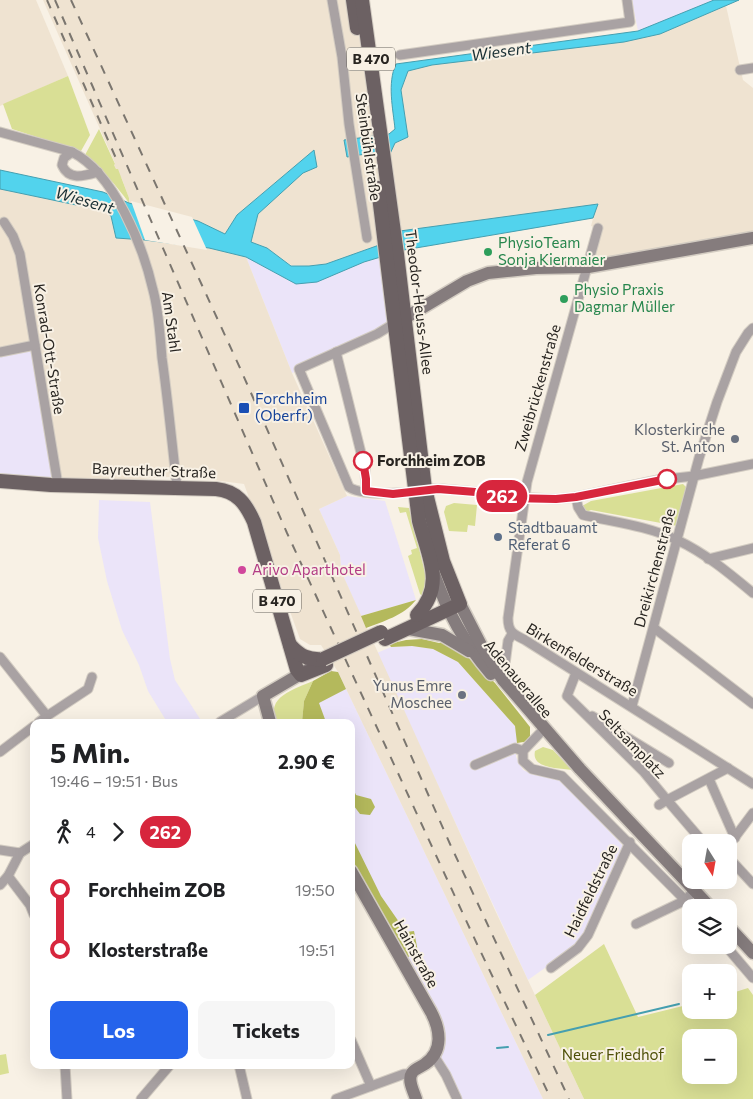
<!DOCTYPE html>
<html lang="de">
<head>
<meta charset="utf-8">
<style>
  :root { --surface:#fff; --page:#f6f6f6; --text:#202124; --muted:#757577; --accent:#2563eb }
  body { margin:0; font-family:Commissioner,sans-serif; background:var(--page); color:var(--text); height:100vh; display:flex; flex-direction:column; font-size:19px; white-space:nowrap }
  * { box-sizing:border-box; margin:0 }
  p { font-size:16px; color:var(--muted) }
  .icon { flex:none; width:28px; height:28px; fill:none; stroke:currentColor; stroke-width:2; stroke-linecap:round; stroke-linejoin:round }
  .map { position:relative; flex:1; overflow:hidden }
  .drawer { position:absolute; left:30px; top:719px; width:325px; height:350px; display:flex; flex-direction:column; background:var(--surface); border-radius:10px; box-shadow:0 5px 20px #0002 }
  .drawer>* { flex:none }
  .badge { padding:0 10px; border-radius:16px; font-size:18px; line-height:32px }
  .needle { width:32px; rotate:169deg }
  .tools { position:absolute; left:682px; top:834px; display:grid; gap:10px }
  .tools a { display:grid; place-items:center; width:55px; height:55px; border-radius:10px; background:var(--surface); box-shadow:0 5px 20px #0002; font-size:25px }
  .map>.badge { position:absolute; translate:-50% -50%; box-shadow:0 0 0 2px #fff }
  .legs { display:flex; align-items:center; gap:8px; height:55px; padding:0 20px; font-size:16px }
  .legs p { margin-inline-start:auto }
  .head { display:flex; align-items:center; justify-content:space-between; height:85px; padding:0 20px }
  h1 { font-size:28px; font-weight:700; line-height:38px }
  .primary-button { display:flex; gap:10px; margin-top:auto; padding:10px 20px }
  .primary-button a { flex:1; height:58px; border-radius:10px; background:var(--accent); color:#fff; font-size:20px; font-weight:700; line-height:58px; text-align:center }
  .primary-button a+a { background:var(--page); color:var(--text) }
  ul { padding:0 20px; list-style:none }
  li { display:flex; align-items:center; gap:18px; height:60px; font-size:19px }
  li i { display:grid; place-items:center; width:8px; height:100%; margin:0 6px; background:currentColor }
  li i::after { content:''; width:12px; height:12px; margin:-6px; border:4px solid; border-radius:50%; background:var(--surface) }
  li p { margin-inline-start:auto }
  li:first-child i { background:linear-gradient(#0000 50%,currentColor 0) }
  li:last-child i { background:linear-gradient(currentColor 50%,#0000 0) }
  .map>svg:first-child { display:block }
  .commercial { fill:#ebe4f9 }
  .built { fill:#efe3d1 }
  .green { fill:#d9df95; fill-rule:evenodd }
  .forest { fill:#b4b95c }
  .water { fill:#52d3ed; stroke:#459fb0 }
  .pier { fill:#f8f1e5 }
  .lines { fill:none; stroke-linecap:round; stroke-linejoin:round }
  .stream { stroke:#459fb0; stroke-width:2 }
  .street-casing { stroke:#d3ccc2; stroke-width:11 }
  .secondary-casing { stroke:#d3ccc2; stroke-width:15 }
  .primary-casing { stroke:#d3ccc2; stroke-width:16 }
  .street { stroke:#a9a2a3; stroke-width:9 }
  .secondary { stroke:#857c7d; stroke-width:12 }
  .primary { stroke:#6c6163; stroke-width:14 }
  .rail { stroke:#7b766f; stroke-width:2; stroke-dasharray:9 9; stroke-linecap:butt }
  .primary-bridge-casing { stroke:#d3ccc2; stroke-width:16; stroke-linecap:butt }
  .primary-bridge { stroke:#6c6163; stroke-width:14 }
  .line-1-casing { stroke:#fff; stroke-width:11 }
  .line-1 { stroke:#d7263d; stroke-width:8 }
  .leisure-dot { fill:#2e9e5b; stroke:#f8f1e5; stroke-width:2 }
  .transit-dot { fill:#1a4fb4; stroke:#f8f1e5; stroke-width:2 }
  .worship-dot { fill:#6b7280; stroke:#f8f1e5; stroke-width:2 }
  .stop-1-dot { fill:#fff; stroke:#d7263d; stroke-width:2.5 }
  .service-dot { fill:#5c6f8a; stroke:#f8f1e5; stroke-width:2 }
  .hotel-dot { fill:#d1479c; stroke:#f8f1e5; stroke-width:2 }
  .labels { text-anchor:middle; stroke-width:4; stroke-linejoin:round; paint-order:stroke }
  .shield { fill:#f8f1e5; stroke:#66625c; stroke-width:1 }
  .shield-label { font-size:14px; font-weight:bold; fill:#282521 }
  .street-label { font-size:15px; fill:#282521; stroke:#f8f1e5 }
  .leisure-label { font-size:15px; fill:#27864d; stroke:#f8f1e5; text-anchor:start }
  .transit-label { font-size:15px; fill:#164399; stroke:#f8f1e5; text-anchor:start }
  .worship-label { font-size:15px; fill:#5b616d; stroke:#f8f1e5; text-anchor:end }
  .stop-label { font-size:15px; font-weight:bold; fill:#282521; stroke:#f8f1e5; text-anchor:start }
  .service-label { font-size:15px; fill:#4e5e75; stroke:#f8f1e5; text-anchor:start }
  .hotel-label { font-size:15px; fill:#b23c85; stroke:#f8f1e5; text-anchor:start }
  .park-label { font-size:15px; fill:#4e5007; stroke:#f8f1e5 }
  .water-label { font-size:16px; font-style:italic; fill:#1a3035; stroke:#f8f1e5 }
</style>
</head>
<body>
<div class="map">
<svg width="753" height="1099" viewBox="0 0 753 1099">
  <rect width="100%" height="100%" fill="#f8f1e5"/>
  <g class="commercial">
    <path d="M632 0H714L638 31Z"/>
    <path d="M391 254 400 328 292 373 246 257 296 284Z"/>
    <path d="M32 346 58 485 0 481V351Z"/>
    <path d="M347 496 385 501 416 600 361 616 341 571 340 555 319 509Z"/>
    <path d="M99 500 150 502 170 659 175 680 202 722H167L148 691 139 665 122 630 107 581 98 538Z"/>
    <path d="M412 646 433 649 458 662 515 726 517 737 516 757 523 770 535 775 560 779 624 847 580 943 528 980 377 653 391 647Z"/>
    <path d="M331 671 338 672 543 1099H459L440 1061 436 1016 351 865V722H302L313 681Z"/>
  </g>
  <g class="built">
    <path d="M0 0H36L68 76 0 106Z"/>
    <path d="M43 0H353L375 136 347 157 378 152 408 137 401 90 408 71 432 65 624 42 660 34 726 6 743 80 753 88V234L592 264 602 229 591 226 597 204 382 244 326 264 309 266 291 265 267 248 251 243 258 214 303 173 316 167 314 151 237 215 225 234 198 221 129 203V198L122 179 114 165 115 163Z"/>
    <path d="M0 189 105 211 111 215 116 238 145 240 209 248 246 257 292 373 347 496 319 509 340 555 341 571 494 908 584 1099H543L338 672 321 645H310L300 639 244 484 183 476 58 485 32 346 0 351Z"/>
  </g>
  <g class="green">
    <path d="M68 76 90 135 81 151 12 129 3 104Z"/>
    <path d="M99 129 115 164 114 165 116 169H118L129 198V203C116 185 102 169 85 155Z"/>
    <path d="M683 484 686 487 677 526 591 510 586 512 582 506 591 501Z"/>
    <path d="M454 503 477 505 475 526 468 525 467 532 449 531 444 512 446 506Z"/>
    <path d="M398 507 409 508 428 585 426 599 420 594 408 556 412 554 411 550 417 548 406 512 400 513Z"/>
    <path d="M313 681 304 701 302 722H277C264 697 295 689 313 681Z"/>
    <path d="M543 747 553 750 572 770C559 768 531 769 535 751Z"/>
    <path d="M604 944 638 1017 691 1004V1010H729V994L748 988 753 995V1099H584L535 995ZM691 1038H729V1075H691Z"/>
    <path d="M6 1054 9 1073 0 1075V1055Z"/>
  </g>
  <g class="forest">
    <path d="M416 600C403 616 384 621 366 628L361 616Z"/>
    <path d="M422 639 439 643 447 642 473 661 495 683 530 727V741L517 743 515 726 458 662 433 649 412 646 391 647 389 644 406 640Z"/>
    <path d="M331 671 338 672 346 689 319 703 326 722H302L304 701 313 681Z"/>
    <path d="M351 784 356 795 371 799 375 807 370 815 360 814 351 802Z"/>
    <path d="M351 835 381 896 406 932 414 931 418 952 404 959 351 865Z"/>
  </g>
  <g class="water">
    <path d="M714 0H739L660 34 624 42 432 65 408 71 401 90 408 137 395 143 389 156 378 152 347 157 344 140 389 134 395 129C393 109 387 83 396 64L638 31Z"/>
    <path d="M314 150 317 167 303 173 258 214 251 242 267 248 291 266H309L326 264 382 244 400 231 598 204 593 218 404 250 364 262 317 282 296 284 246 257 209 248 145 240 116 238 111 216 105 211 0 189V170L103 192 129 203 198 221 225 234 237 215Z"/>
  </g>
  <path class="pier" d="M131 201 192 217 207 250 145 240Z"/>
  <g class="lines">
    <g class="stream">
      <path d="M548 1035 679 1004"/>
      <path d="M497 1048 508 1047"/>
    </g>
    <defs>
      <g id="street">
        <path d="M332 0 342 57 349 124 367 238"/>
        <path d="M400 55 630 22 627 0"/>
        <path d="M740 70 753 68"/>
        <path d="M0 132 72 152C114 173 143 246 153 290 159 312 160 336 162 358 168 401 172 444 177 487"/>
        <path d="M72 152 64 158 62 165C69 181 84 176 98 172"/>
        <path d="M4 222 13 236 20 254 58 485"/>
        <path d="M598 228 527 482 508 618C508 632 513 634 525 640L753 784"/>
        <path d="M395 323 377 334 299 369 349 487C361 496 399 493 415 492"/>
        <path d="M0 352 35 345"/>
        <path d="M336 352 365 469 366 491"/>
        <path d="M425 489H442L488 493 509 497 556 499 576 497 658 480 694 476 753 464"/>
        <path d="M576 497 578 507 583 515C614 522 648 526 677 540 705 553 729 573 753 593"/>
        <path d="M708 559 753 548"/>
        <path d="M654 628 753 704"/>
        <path d="M0 657 47 716 88 689 92 677"/>
        <path d="M576 673 567 696 643 771 667 800 659 805"/>
        <path d="M503 680 508 641 512 634"/>
        <path d="M632 706 699 458 717 402 736 352 748 333 753 328"/>
        <path d="M592 716 669 763"/>
        <path d="M39 722 47 716"/>
        <path d="M220 722 263 696"/>
        <path d="M541 732 523 751V761L532 769 562 776 693 908"/>
        <path d="M0 752 34 726"/>
        <path d="M475 765 515 748 523 751"/>
        <path d="M709 779 735 838"/>
        <path d="M703 842 667 800 728 768"/>
        <path d="M729 845 753 813"/>
        <path d="M0 850 20 853"/>
        <path d="M729 858 753 884"/>
        <path d="M8 876 30 905 34 915"/>
        <path d="M0 885 8 876 20 853 34 844"/>
        <path d="M636 924 686 900 702 880"/>
        <path d="M725 945 753 978"/>
        <path d="M551 968 578 948 588 935 630 842"/>
        <path d="M351 1040 371 1086"/>
        <path d="M434 1056 446 1075 457 1099"/>
        <path d="M65 1065 67 1099"/>
        <path d="M239 1065 247 1099"/>
        <path d="M141 1099 170 1065"/>
        <path d="M336 1099 404 1074H411"/>
      </g>
      <g id="secondary">
        <path d="M405 318 467 281 488 273 536 268 588 267 753 238"/>
        <path d="M434 574C449 615 463 641 491 674"/>
        <path d="M460 604 481 645 503 680 580 769 711 908"/>
        <path d="M409 629 442 635 469 651"/>
        <path d="M270 722 263 696 309 669"/>
        <path d="M351 871 431 1012C440 1029 444 1051 425 1064 421 1067 414 1069 412 1073 407 1080 414 1092 416 1099"/>
        <path d="M729 927 753 953"/>
      </g>
      <g id="primary">
        <path d="M353 0 357 28"/>
        <path d="M362 0 397 254 425 489 443 561 460 604 385 639"/>
        <path d="M378 188 419 521C428 556 446 585 417 615"/>
        <path d="M0 481 51 485 216 489C237 491 246 504 254 522L297 670 301 675 326 665"/>
        <path d="M290 645C300 656 308 660 323 659"/>
      </g>
    </defs>
    <use href="#street" class="street-casing"/>
    <use href="#secondary" class="secondary-casing"/>
    <use href="#primary" class="primary-casing"/>
    <use href="#street" class="street"/>
    <use href="#secondary" class="secondary"/>
    <use href="#primary" class="primary"/>
    <g class="rail">
      <path d="M47 0 118 163"/>
      <path d="M55 0 287 533 477 944 551 1099"/>
      <path d="M71 0 240 368 450 844 569 1099"/>
    </g>
    <defs>
      <path id="primary-bridge" d="M323 659 381 632"/>
    </defs>
    <use href="#primary-bridge" class="primary-bridge-casing"/>
    <use href="#primary-bridge" class="primary-bridge"/>
  </g>
  <g class="lines">
    <defs>
      <path id="line-1" d="M363 461 366 479V491L393 494 438 489 488 493 509 498 556 499 576 497 667 479"/>
    </defs>
    <use href="#line-1" class="line-1-casing"/>
    <use href="#line-1" class="line-1"/>
  </g>
  <g class="leisure-dot">
    <circle cx="488" cy="252" r="5"/>
    <circle cx="564" cy="299" r="5"/>
  </g>
  <rect class="transit-dot" x="238" y="402" width="12" height="12" rx="2.5"/>
  <g class="worship-dot">
    <circle cx="735" cy="439" r="5"/>
    <circle cx="462" cy="695" r="5"/>
  </g>
  <g class="stop-1-dot">
    <circle cx="363" cy="461" r="9"/>
    <circle cx="667" cy="479" r="9"/>
  </g>
  <circle class="service-dot" cx="498" cy="537" r="5"/>
  <circle class="hotel-dot" cx="242" cy="570" r="5"/>
  <g class="labels">
    <g class="shield">
      <rect x="347" y="47.5" width="48" height="23" rx="4"/>
      <rect x="253" y="589.5" width="48" height="23" rx="4"/>
    </g>
    <g class="shield-label">
      <text x="371" y="64">B 470</text>
      <text x="277" y="606">B 470</text>
    </g>
    <g class="street-label">
      <text transform="translate(368 147) rotate(82)" y="5">Steinbühlstraße</text>
      <text transform="translate(419 302) rotate(83)" y="5">Theodor-Heuss-Allee</text>
      <text transform="translate(171 322) rotate(82)" y="5">Am Stahl</text>
      <text transform="translate(49 349) rotate(81)" y="5">Konrad-Ott-Straße</text>
      <text transform="translate(538 388) rotate(-74)" y="5">Zweibrückenstraße</text>
      <text transform="translate(154 471) rotate(2)" y="5">Bayreuther Straße</text>
      <text transform="translate(655 568) rotate(-75)" y="5">Dreikirchenstraße</text>
      <text transform="translate(582 660) rotate(31)" y="5">Birkenfelderstraße</text>
      <text transform="translate(518 679) rotate(50)" y="5">Adenauerallee</text>
      <text transform="translate(632 744) rotate(46)" y="5">Seltsamplatz</text>
      <text transform="translate(591 891) rotate(-64)" y="5">Haidfeldstraße</text>
      <text transform="translate(416 954) rotate(61)" y="5">Hainstraße</text>
    </g>
    <g class="leisure-label">
      <text x="498" y="248">PhysioTeam<tspan x="498" dy="17">Sonja Kiermaier</tspan></text>
      <text x="574" y="295">Physio Praxis<tspan x="574" dy="17">Dagmar Müller</tspan></text>
    </g>
    <g class="transit-label">
      <text x="255" y="404">Forchheim<tspan x="255" dy="17">(Oberfr)</tspan></text>
    </g>
    <g class="worship-label">
      <text x="725" y="435">Klosterkirche<tspan x="725" dy="17">St. Anton</tspan></text>
      <text x="452" y="691">Yunus Emre<tspan x="452" dy="17">Moschee</tspan></text>
    </g>
    <g class="stop-label">
      <text x="377" y="466">Forchheim ZOB</text>
    </g>
    <g class="service-label">
      <text x="508" y="533">Stadtbauamt<tspan x="508" dy="17">Referat 6</tspan></text>
    </g>
    <g class="hotel-label">
      <text x="252" y="575">Arivo Aparthotel</text>
    </g>
    <g class="park-label">
      <text x="613" y="1060">Neuer Friedhof</text>
    </g>
    <g class="water-label">
      <text transform="translate(501 51) rotate(-8)" y="6">Wiesent</text>
      <text transform="translate(85 200) rotate(16)" y="6">Wiesent</text>
    </g>
  </g>
</svg>
<div class="tools">
<a><svg class="needle" viewBox="-14 -14 28 28"><path d="M0-13l5 13h-10z" fill="#e53935"/><path d="M0 13l5-13h-10z" fill="#757577"/></svg></a>
<a><svg class="icon" aria-label="layers" viewBox="0 0 24 24"><path d="M12 4l9 5-9 5-9-5zM3 14l9 5 9-5"/></svg></a>
<a>+</a>
<a>−</a>
</div>
<b class="badge" style="left:502px;top:496px;background:#d7263d;color:#fff">262</b>
<section class="drawer">
<div class="head"><div><h1>5 Min.</h1><p>19:46 – 19:51 · Bus</p></div><b>2.90 €</b></div>
<div class="legs"><svg class="icon" aria-label="walk" viewBox="0 0 24 24"><circle cx="13" cy="4" r="2"/><path d="M13 8l-2 6 4 7M11 14l-3 7M7 12l3-4h3l4 4"/></svg>4<svg class="icon" aria-label="forward" viewBox="0 0 24 24"><path d="M9 5l7 7-7 7"/></svg><b class="badge" style="background:#d7263d;color:#fff">262</b></div>
<ul>
<li><i style="color:#d7263d"></i><b>Forchheim ZOB</b><p>19:50</p></li>
<li><i style="color:#d7263d"></i><b>Klosterstraße</b><p>19:51</p></li>
</ul>
<div class="primary-button"><a>Los</a><a>Tickets</a></div>
</section>
</div>
</body>
</html>
